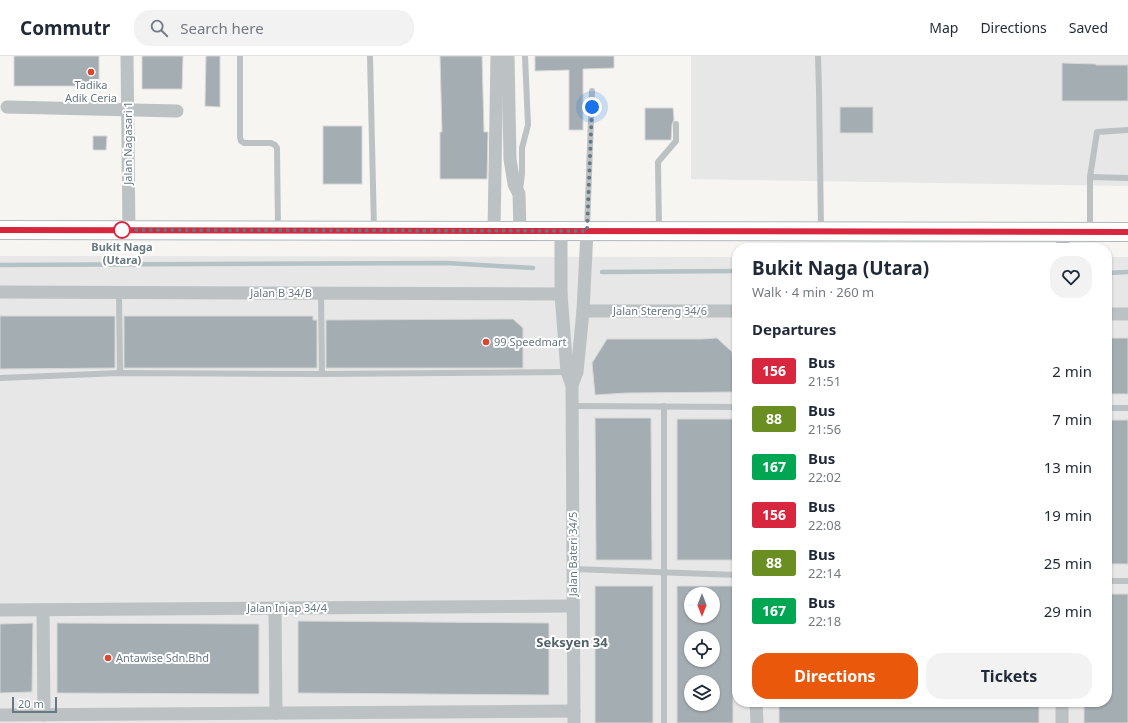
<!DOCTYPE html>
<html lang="en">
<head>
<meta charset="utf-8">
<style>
  :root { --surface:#fff; --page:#f2f2f3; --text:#1f2937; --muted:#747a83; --line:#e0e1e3; --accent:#ea580c }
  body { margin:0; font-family:"Noto Sans",sans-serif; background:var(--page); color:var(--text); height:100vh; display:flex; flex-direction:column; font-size:15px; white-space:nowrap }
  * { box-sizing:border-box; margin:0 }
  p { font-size:13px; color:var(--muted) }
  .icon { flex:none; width:22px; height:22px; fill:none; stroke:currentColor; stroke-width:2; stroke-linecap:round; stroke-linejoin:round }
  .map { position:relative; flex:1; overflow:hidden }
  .panel { position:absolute; left:732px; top:187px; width:380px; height:464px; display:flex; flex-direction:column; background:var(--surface); border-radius:16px; box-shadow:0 1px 3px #0004 }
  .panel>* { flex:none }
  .badge { padding:0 8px; border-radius:3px; font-size:14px; line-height:26px }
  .needle { width:26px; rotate:180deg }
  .controls { position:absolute; left:684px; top:531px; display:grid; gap:8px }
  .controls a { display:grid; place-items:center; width:36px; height:36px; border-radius:50%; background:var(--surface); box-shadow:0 1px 3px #0004; font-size:20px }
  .scale { position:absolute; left:12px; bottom:10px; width:45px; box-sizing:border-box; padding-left:4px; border:2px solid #667882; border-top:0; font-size:11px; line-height:14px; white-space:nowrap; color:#667882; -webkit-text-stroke:3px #fff; paint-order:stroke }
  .you { position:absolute; width:20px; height:20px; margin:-10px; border:3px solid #fff; border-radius:50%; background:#1a73e8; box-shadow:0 0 0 6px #1a73e833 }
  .map>.badge { position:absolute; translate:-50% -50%; box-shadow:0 0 0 2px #fff }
  h2 { padding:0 20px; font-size:15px; line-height:36px }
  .round { display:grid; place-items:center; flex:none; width:42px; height:42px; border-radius:16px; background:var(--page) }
  .head { display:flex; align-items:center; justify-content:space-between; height:68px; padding:0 20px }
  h1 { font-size:19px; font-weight:700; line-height:30px }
  .button { display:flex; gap:8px; margin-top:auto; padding:8px 20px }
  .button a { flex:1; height:46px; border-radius:16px; background:var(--accent); color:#fff; font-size:16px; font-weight:700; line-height:46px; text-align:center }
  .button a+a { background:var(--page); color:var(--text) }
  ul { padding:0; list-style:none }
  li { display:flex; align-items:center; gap:12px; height:48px; padding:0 20px }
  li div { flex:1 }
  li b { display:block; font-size:15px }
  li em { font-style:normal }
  li .badge { min-width:44px; font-weight:700; text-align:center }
  header { display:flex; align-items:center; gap:24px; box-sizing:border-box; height:56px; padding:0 20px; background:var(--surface); border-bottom:1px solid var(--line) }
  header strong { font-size:19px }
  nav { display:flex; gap:22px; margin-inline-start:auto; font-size:14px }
  .search { width:280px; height:36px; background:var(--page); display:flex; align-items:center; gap:10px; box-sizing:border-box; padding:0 14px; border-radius:16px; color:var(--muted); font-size:15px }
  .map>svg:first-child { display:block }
  .built { fill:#e6e7e6; fill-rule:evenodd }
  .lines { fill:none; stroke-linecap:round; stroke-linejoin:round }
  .stream { stroke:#b4c2c5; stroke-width:4.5 }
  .building { fill:#a4adb2; stroke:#d7d7d5; fill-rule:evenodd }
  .secondary-casing { stroke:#b1b7bb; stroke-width:20 }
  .lane { stroke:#bcc1c4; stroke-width:6 }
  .street { stroke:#bcc1c4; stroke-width:13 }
  .secondary { stroke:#fff; stroke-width:18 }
  .line-casing { stroke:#fff; stroke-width:9 }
  .line { stroke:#d7263d; stroke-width:6 }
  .walk { stroke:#667882; stroke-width:4; stroke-dasharray:0 7.2 }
  .poi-dot { fill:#dc462c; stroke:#fff; stroke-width:1.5 }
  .stop-dot { fill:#fff; stroke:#d7263d; stroke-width:2 }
  .labels { text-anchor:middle; stroke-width:4; stroke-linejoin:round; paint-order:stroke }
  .poi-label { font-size:11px; fill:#667882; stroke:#fff; text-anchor:start }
  .street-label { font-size:11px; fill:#667882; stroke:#fff }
  .stop-label { font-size:11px; font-weight:bold; fill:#667882; stroke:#fff }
  .quarter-label { font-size:13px; font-weight:bold; fill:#536168; stroke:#fff }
</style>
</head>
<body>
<header>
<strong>Commutr</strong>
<div class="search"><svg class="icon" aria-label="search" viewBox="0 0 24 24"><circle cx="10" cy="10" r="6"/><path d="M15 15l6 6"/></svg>Search here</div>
<nav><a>Map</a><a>Directions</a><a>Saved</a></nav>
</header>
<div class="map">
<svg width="1128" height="667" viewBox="0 0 1128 667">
  <rect width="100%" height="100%" fill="#f6f5f2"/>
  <g class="built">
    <path d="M691 0H1128V130L691 123Z"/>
    <path d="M0 200 737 201V646H1107V201H1128V667H0ZM691 538H713V560H691ZM691 582H713V604H691ZM691 626H713V648H691Z"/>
  </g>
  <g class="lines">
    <g class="stream">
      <path d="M0 209 447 207 533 212"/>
      <path d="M602 216 737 215"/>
      <path d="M1107 217 1128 216"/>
    </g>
  </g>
  <g class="building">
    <rect x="14" y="0" width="85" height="30"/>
    <path d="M142 0H183L182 33H142Z"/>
    <path d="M206 0H220V51L205 50Z"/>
    <path d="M440 0H482L484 76H488L487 123H440V76H442Z"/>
    <path d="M535 0H614V12L583 13V74H569V14L535 15Z"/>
    <path d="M1062 7 1096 8V9H1128V45H1062Z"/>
    <rect x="840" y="51" width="33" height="26"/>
    <path d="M645 52H673L674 64 672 68 671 84H645Z"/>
    <rect x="323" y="70" width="39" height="58"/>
    <path d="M93 80H107L106 94H93Z"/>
    <path d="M0 260H115V312L0 313Z"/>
    <path d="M124 260H313V264H317V312H124Z"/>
    <path d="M513 263 523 272V312H326V264Z"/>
    <path d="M717 282 732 296 734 336 626 337 595 339 592 307 607 283H702Z"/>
    <rect x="1107" y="282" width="21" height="56"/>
    <path d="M595 362H651L652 504H596Z"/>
    <rect x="677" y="363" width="57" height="141"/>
    <rect x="1107" y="364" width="21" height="144"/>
    <rect x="595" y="530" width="58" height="137"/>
    <path d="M677 530H733V667H677ZM691 538H713V560H691ZM691 582H713V604H691ZM691 626H713V648H691Z"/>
    <path d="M1107 538H1128V667H1084V646H1107Z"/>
    <path d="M298 565 549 567V639L298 637Z"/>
    <path d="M33 567 32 636 0 637V568Z"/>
    <path d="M57 567 259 568V638L57 637Z"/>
    <rect x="779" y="646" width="260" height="21"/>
  </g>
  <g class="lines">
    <defs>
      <path id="secondary" d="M0 174 1128 176"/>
    </defs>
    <use href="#secondary" class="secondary-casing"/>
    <g class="lane">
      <path d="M240 0V81L241 85 244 87H271L275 89 277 92 278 173"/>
      <path d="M370 0 374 173"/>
      <path d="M818 0 819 35 821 174"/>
      <path d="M1090 121 1128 122"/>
      <path d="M520 134 522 118V92L528 69 525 0"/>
      <path d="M587 173 592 35"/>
      <path d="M659 174 658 106 676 85V68"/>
      <path d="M1090 174V121L1097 76 1128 74"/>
      <path d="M119 237 120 317"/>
      <path d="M321 237 322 318"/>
      <path d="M0 322 120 317 322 318 568 316"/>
      <path d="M572 350 737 351"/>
      <path d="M664 350V667"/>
      <path d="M1107 352H1128"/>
      <path d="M573 513 737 519"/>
      <path d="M1107 525H1128"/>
    </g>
    <g class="street">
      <path d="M127 0 129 174"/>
      <path d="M508 0 510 103 514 128 519 138 520 175"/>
      <path d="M7 51 177 55"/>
      <path d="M494 175 497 0"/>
      <path d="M561 175V238L567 316 572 329"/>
      <path d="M1063 192V176"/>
      <path d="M0 236 561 238"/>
      <path d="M583 255H737"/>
      <path d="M1107 258H1128"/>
      <path d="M275 552 276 657"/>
      <path d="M0 554 573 550"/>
      <path d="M43 554 44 659"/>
      <path d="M756 646 757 667"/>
      <path d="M0 659 574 655"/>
      <path d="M574 667 572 329 577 316 583 255 587 175"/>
      <path d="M1062 667V646"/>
    </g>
    <use href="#secondary" class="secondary"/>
  </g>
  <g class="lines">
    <defs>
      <path id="line" d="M0 174 1128 176"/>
    </defs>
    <use href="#line" class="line-casing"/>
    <use href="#line" class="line"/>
    <path class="walk" d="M122 174 587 175 592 51"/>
  </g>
  <g class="poi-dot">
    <circle cx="91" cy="16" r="4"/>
    <circle cx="486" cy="286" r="4"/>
    <circle cx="108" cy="602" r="4"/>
  </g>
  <circle class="stop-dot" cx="122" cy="174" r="8"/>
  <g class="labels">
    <g class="poi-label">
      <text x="91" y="33" text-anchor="middle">Tadika<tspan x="91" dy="13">Adik Ceria</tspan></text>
      <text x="494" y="290">99 Speedmart</text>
      <text x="116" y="606">Antawise Sdn.Bhd</text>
    </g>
    <g class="street-label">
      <text transform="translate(128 87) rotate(-90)" y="4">Jalan Nagasari 1</text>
      <text x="281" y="241">Jalan B 34/B</text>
      <text x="660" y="259">Jalan Stereng 34/6</text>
      <text transform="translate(573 498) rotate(-90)" y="4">Jalan Bateri 34/5</text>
      <text x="287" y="556">Jalan Injap 34/4</text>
    </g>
    <g class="stop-label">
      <text x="122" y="195">Bukit Naga<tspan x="122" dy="13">(Utara)</tspan></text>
    </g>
    <g class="quarter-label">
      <text x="572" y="591">Seksyen 34</text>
    </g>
  </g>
</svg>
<div class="controls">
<a><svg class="needle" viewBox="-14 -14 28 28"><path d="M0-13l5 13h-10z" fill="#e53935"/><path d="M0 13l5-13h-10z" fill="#747a83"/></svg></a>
<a><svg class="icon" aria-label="locate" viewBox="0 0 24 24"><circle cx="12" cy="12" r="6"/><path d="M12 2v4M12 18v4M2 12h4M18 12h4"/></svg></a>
<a><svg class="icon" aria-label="layers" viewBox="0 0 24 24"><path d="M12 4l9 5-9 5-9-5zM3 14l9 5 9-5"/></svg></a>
</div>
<div class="scale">20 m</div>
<div class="you" style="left:592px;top:51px"></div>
<section class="panel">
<div class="head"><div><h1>Bukit Naga (Utara)</h1><p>Walk · 4 min · 260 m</p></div><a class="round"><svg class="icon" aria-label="heart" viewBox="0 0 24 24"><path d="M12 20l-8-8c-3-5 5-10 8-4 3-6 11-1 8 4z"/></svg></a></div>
<h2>Departures</h2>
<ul>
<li><span class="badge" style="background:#d7263d;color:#fff">156</span><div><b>Bus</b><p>21:51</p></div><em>2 min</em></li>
<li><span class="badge" style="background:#6b8e23;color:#fff">88</span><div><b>Bus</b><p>21:56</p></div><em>7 min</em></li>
<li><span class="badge" style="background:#00a651;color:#fff">167</span><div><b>Bus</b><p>22:02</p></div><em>13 min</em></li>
<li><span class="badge" style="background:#d7263d;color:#fff">156</span><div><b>Bus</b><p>22:08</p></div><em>19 min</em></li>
<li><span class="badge" style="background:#6b8e23;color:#fff">88</span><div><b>Bus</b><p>22:14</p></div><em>25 min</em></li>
<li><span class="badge" style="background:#00a651;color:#fff">167</span><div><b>Bus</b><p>22:18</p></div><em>29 min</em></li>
</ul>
<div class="button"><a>Directions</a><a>Tickets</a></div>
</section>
</div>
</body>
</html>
